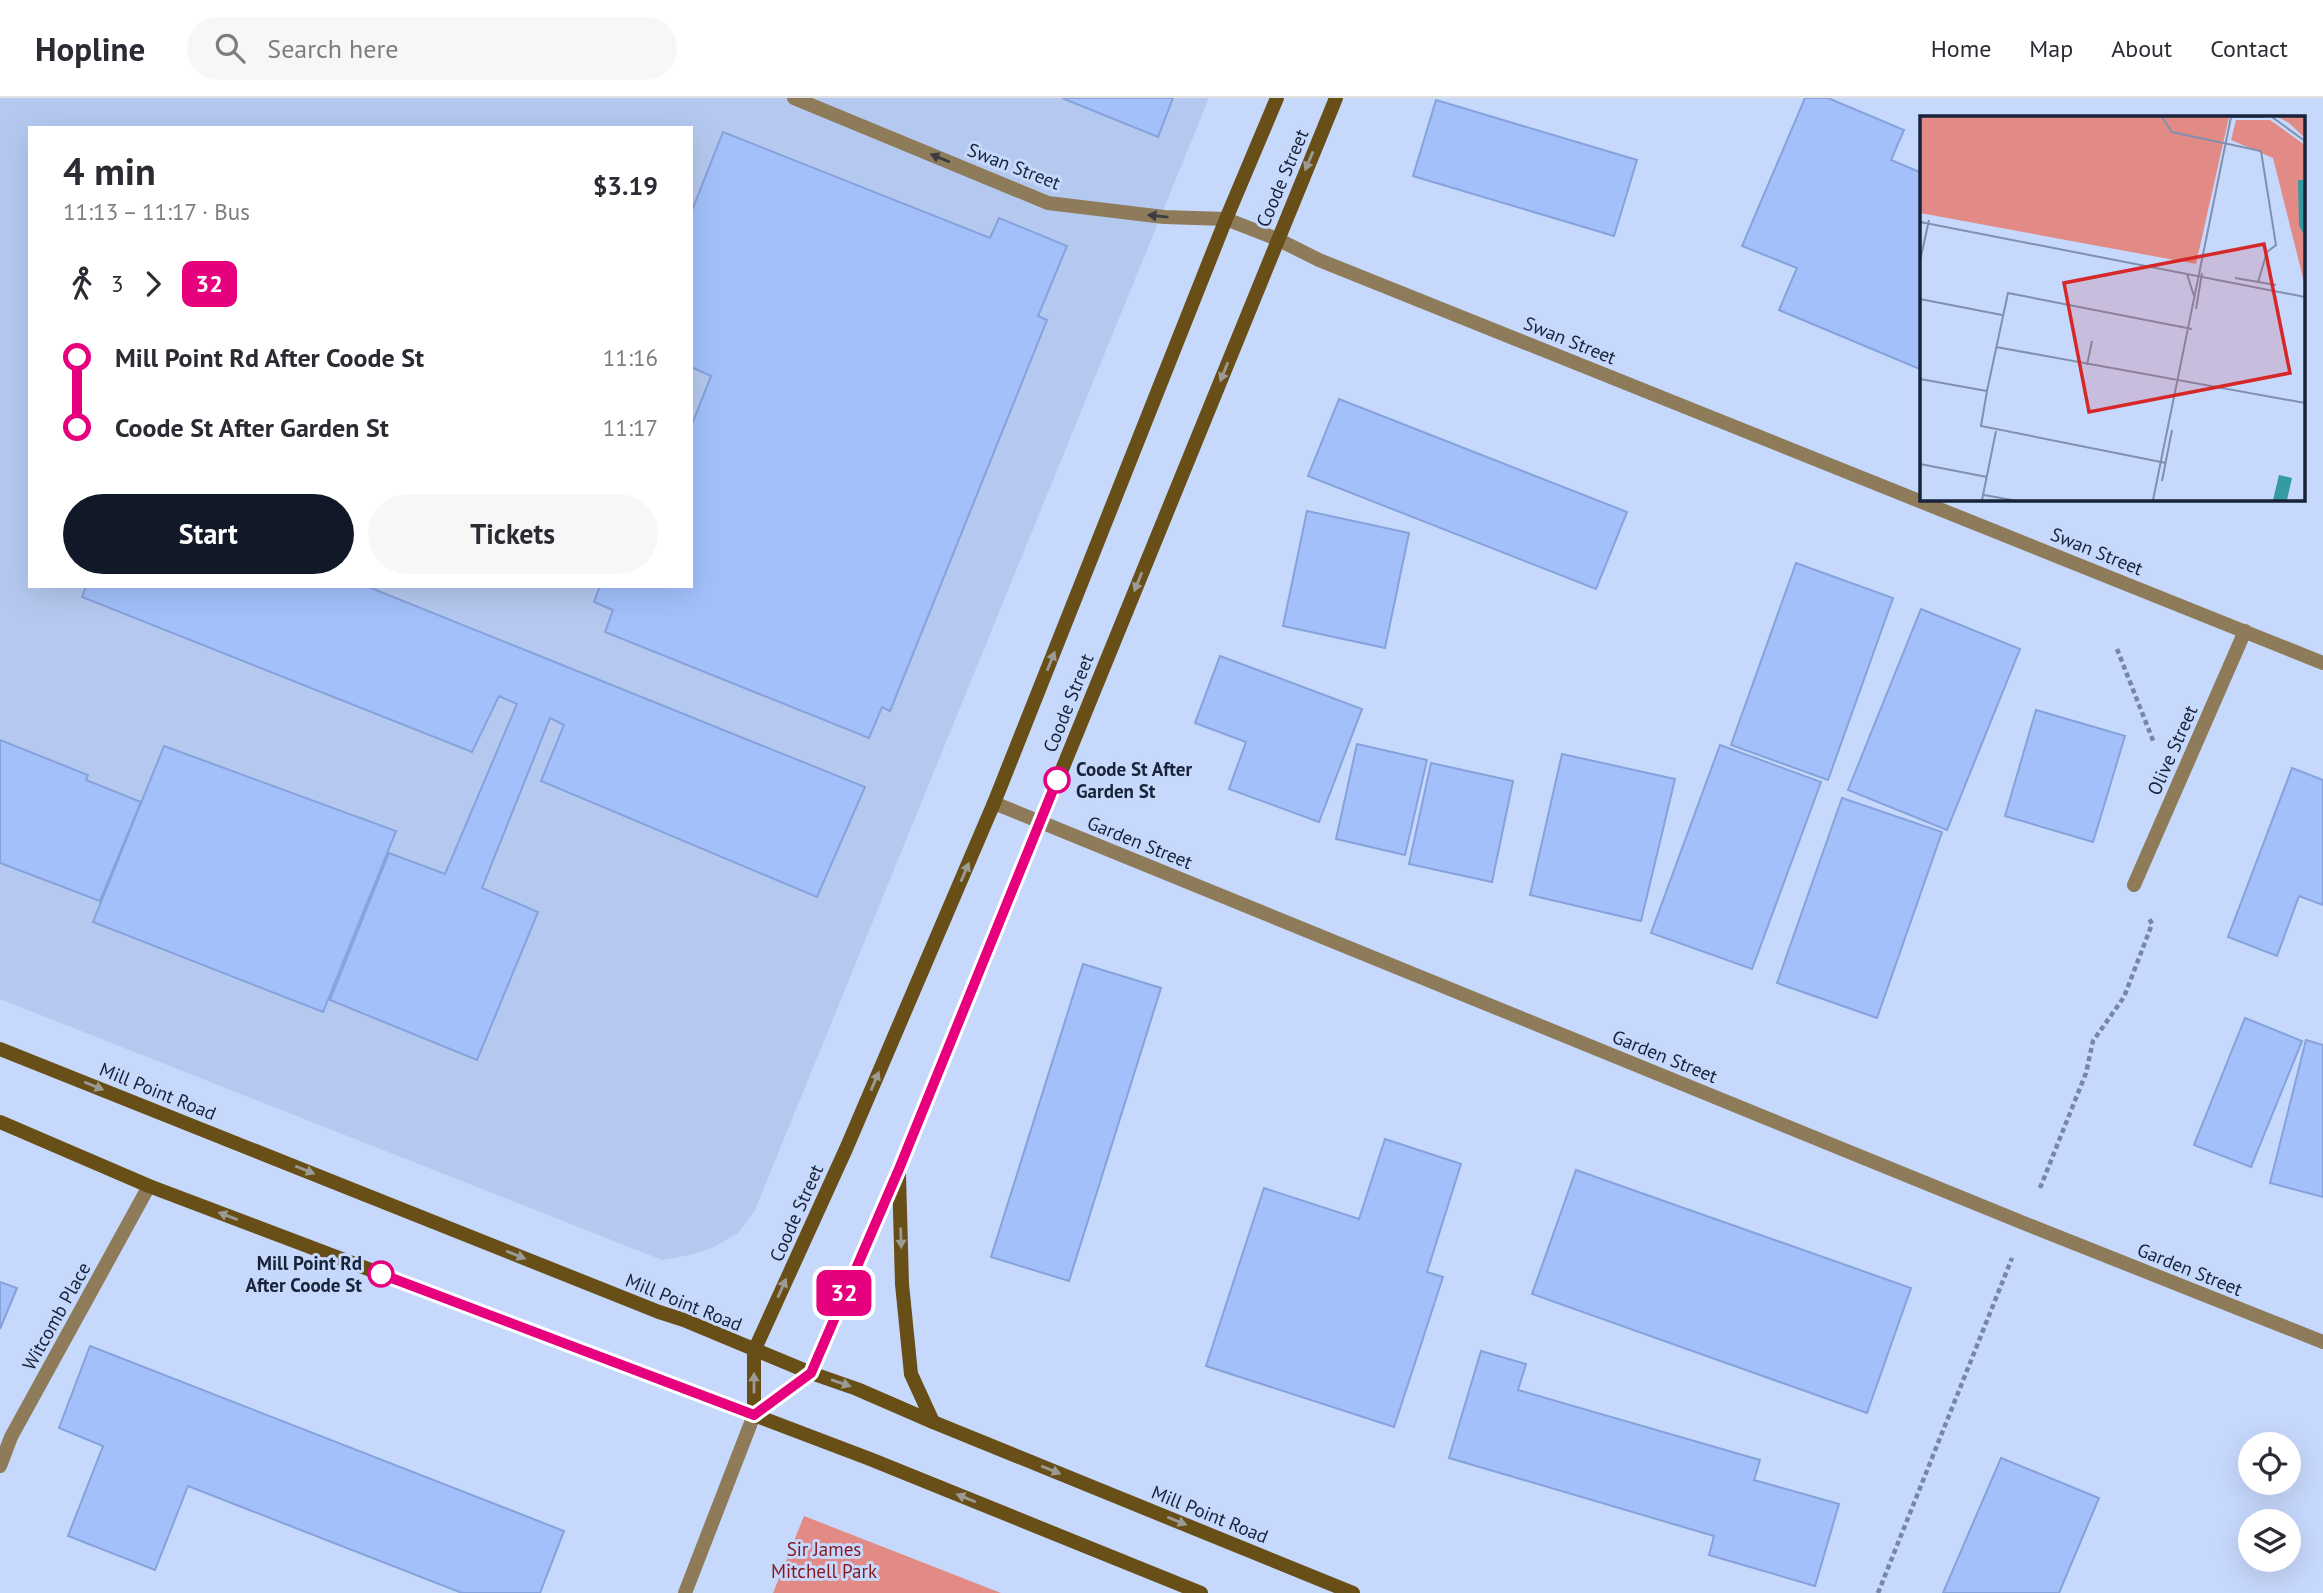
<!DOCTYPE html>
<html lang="en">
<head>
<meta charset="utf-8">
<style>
  :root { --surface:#fff; --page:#f7f7f7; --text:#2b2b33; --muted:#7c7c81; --line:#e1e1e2; --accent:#111827 }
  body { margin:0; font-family:"PT Sans",sans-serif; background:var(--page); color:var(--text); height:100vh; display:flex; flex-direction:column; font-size:26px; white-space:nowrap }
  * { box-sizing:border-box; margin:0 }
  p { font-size:23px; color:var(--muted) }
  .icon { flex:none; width:38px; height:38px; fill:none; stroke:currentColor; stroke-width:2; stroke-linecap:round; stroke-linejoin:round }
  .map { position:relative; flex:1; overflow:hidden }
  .panel { position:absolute; left:28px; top:28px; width:665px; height:462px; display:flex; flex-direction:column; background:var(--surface); border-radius:0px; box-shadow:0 7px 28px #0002 }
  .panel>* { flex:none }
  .badge { padding:0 14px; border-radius:10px; font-size:24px; line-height:46px }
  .controls { position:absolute; left:2238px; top:1334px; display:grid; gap:14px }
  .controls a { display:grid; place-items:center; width:63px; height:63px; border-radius:50%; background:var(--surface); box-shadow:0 7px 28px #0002; font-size:35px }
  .map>.badge { position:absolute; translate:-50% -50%; box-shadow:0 0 0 4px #fff }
  .legs { display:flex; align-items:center; gap:10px; height:77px; padding:0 35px; font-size:23px }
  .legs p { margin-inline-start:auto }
  .overview { display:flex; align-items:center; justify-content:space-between; height:119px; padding:0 35px }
  h1 { font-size:38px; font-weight:700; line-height:52px }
  .action { display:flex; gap:14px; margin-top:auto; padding:14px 35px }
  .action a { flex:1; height:80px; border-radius:42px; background:var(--accent); color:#fff; font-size:28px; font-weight:700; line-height:80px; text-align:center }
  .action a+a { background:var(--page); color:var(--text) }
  ul { padding:0 35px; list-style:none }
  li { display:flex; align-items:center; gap:24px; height:70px; font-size:26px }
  li i { display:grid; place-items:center; width:10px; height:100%; margin:0 9px; background:currentColor }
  li i::after { content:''; width:18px; height:18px; margin:-9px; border:5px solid; border-radius:50%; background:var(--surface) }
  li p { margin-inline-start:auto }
  li:first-child i { background:linear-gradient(#0000 50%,currentColor 0) }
  li:last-child i { background:linear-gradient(currentColor 50%,#0000 0) }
  header { display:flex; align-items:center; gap:42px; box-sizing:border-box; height:98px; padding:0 35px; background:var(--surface); border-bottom:2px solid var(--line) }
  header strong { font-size:33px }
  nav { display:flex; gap:38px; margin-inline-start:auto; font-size:24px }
  .search { width:490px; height:63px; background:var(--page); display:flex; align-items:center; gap:18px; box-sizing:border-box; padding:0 24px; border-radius:38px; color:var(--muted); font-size:26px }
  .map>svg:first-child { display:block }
  .built { fill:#b5c9f0; fill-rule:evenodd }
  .green { fill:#e28b86 }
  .building { fill:#a3c0fb; stroke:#86a2db; stroke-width:2 }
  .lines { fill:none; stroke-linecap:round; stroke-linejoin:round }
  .path { stroke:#7786a4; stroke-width:4.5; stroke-dasharray:5 3.5; stroke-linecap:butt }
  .lane { stroke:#8d7b5a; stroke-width:14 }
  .street { stroke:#8d7b5a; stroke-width:14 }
  .secondary { stroke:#684f17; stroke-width:14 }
  .oneway { fill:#3b3d43 }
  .oneway2 { fill:#9c9a95 }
  .line-1-casing { stroke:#fff; stroke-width:16 }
  .line-1 { stroke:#e6007e; stroke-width:10 }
  .stop-1-dot { fill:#fff; stroke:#e6007e; stroke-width:3.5 }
  .labels { text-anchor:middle; stroke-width:6; stroke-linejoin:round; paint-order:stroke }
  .street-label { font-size:19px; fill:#182339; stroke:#c6d8fc }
  .stop-label { font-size:19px; font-weight:bold; fill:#182339; stroke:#c6d8fc; text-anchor:start }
  .park-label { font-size:19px; fill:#87161e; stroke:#c6d8fc }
  .inset-road { fill:none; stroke:#8090ae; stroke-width:2 }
  .view { fill:#d62828; fill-opacity:0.15; stroke:#d62828; stroke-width:3.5 }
  .inset-edge { fill:none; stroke:#182339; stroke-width:3.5 }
</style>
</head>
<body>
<header>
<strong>Hopline</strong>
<div class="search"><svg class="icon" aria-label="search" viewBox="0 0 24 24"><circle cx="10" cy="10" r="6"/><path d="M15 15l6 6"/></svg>Search here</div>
<nav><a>Home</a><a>Map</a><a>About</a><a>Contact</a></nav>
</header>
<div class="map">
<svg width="2323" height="1495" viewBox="0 0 2323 1495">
  <rect width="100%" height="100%" fill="#c6d8fc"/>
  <path class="built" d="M0 0H1209L755 1112 738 1135 714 1149 690 1157 662 1162 0 901ZM30 30H691V488H30Z"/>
  <path class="green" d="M804 1418 1001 1495H773Z"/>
  <g class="building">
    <path d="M1062 0H1173L1158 39Z"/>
    <path d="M1805 0H1828L1904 32 1891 62 1922 75V272L1779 212 1797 170 1742 148Z"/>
    <path d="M1436 2 1637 62 1614 138 1413 78Z"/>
    <path d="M723 34 990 140 999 120 1067 148 1038 218 1047 222 890 613 882 609 869 640 605 534 613 512 594 504 600 488H691V329L711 278 691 269V115Z"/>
    <path d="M1339 301 1627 414 1596 491 1308 378Z"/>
    <path d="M1307 413 1409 435 1385 550 1283 528Z"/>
    <path d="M1796 465 1893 500 1828 682 1731 647Z"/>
    <path d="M86 488H366L865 689 817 799 541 683 564 627 550 620 482 790 538 814 477 962 330 902 389 755 445 776 517 606 499 598 472 654 82 499Z"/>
    <path d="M1921 511 2020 551 1947 732 1848 692Z"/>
    <path d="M1220 558 1362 611 1319 724 1229 691 1246 644 1195 625Z"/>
    <path d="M2036 612 2125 638 2093 744 2005 718Z"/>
    <path d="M0 642 88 677 86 682 141 704 100 803 0 765Z"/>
    <path d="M1357 646 1427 662 1405 757 1336 741Z"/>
    <path d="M1720 647 1821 684 1752 871 1651 835Z"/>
    <path d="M164 648 396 733 323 914 93 824Z"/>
    <path d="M1562 656 1675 681 1641 823 1530 797Z"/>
    <path d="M1431 665 1513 683 1492 784 1409 766Z"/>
    <path d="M2292 670 2323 682V807L2299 798 2277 858 2228 839Z"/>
    <path d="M1842 700 1942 734 1877 920 1777 885Z"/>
    <path d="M1083 866 1161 890 1069 1183 991 1159Z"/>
    <path d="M2245 920 2302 943 2251 1069 2194 1047Z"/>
    <path d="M2306 942 2323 947V1099L2270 1085Z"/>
    <path d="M1385 1041 1461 1066 1427 1174 1443 1179 1394 1329 1206 1268 1264 1090 1359 1121Z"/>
    <path d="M1576 1072 1911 1190 1867 1315 1532 1196Z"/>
    <path d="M0 1184 17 1190 0 1231Z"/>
    <path d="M90 1248 564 1433 540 1495H462L188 1388 155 1472 68 1438 103 1348 59 1330Z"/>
    <path d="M1481 1253 1526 1266 1518 1292 1760 1362 1754 1382 1839 1406 1815 1488 1709 1457 1714 1438 1449 1360Z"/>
    <path d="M2001 1360 2099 1400 2059 1495H1943Z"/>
  </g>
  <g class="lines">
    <g class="path">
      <path d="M2117 551 2154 645"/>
      <path d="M2040 1090 2086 975 2093 943 2124 899 2152 826 2149 820"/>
      <path d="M1878 1495 2012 1160"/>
    </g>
    <g class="lane">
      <path d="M794 0 1048 105 1164 119 1226 121"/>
      <path d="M2134 787 2245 533"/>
      <path d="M0 1368 11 1339 149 1088"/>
    </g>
    <g class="street">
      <path d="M1226 121 1277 141 1319 162 2323 565"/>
      <path d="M994 705 2026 1126 2323 1244"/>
      <path d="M685 1495 754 1317"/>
    </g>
    <g class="secondary">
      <path d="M0 951 659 1214 684 1222 811 1275 857 1291 933 1324 1353 1495"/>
      <path d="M0 1024 149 1088 870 1361 1201 1495"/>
      <path d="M899 1076 902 1186 911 1276 933 1324"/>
      <path d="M754 1317 811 1275 899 1071 1336 0"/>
      <path d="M754 1317V1253L846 1051 994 705 1226 121 1277 0"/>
    </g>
  </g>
  <defs><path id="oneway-solid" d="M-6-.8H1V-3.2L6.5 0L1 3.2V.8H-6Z" transform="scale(1.75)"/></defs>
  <g class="oneway">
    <use href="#oneway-solid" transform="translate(940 60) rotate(-158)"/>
    <use href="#oneway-solid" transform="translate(1158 118) rotate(-174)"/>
  </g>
  <g class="oneway2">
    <use href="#oneway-solid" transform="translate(1309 63) rotate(113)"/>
    <use href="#oneway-solid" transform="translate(1224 274) rotate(112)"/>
    <use href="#oneway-solid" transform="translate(1138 484) rotate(112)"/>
    <use href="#oneway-solid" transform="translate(1051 563) rotate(-68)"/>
    <use href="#oneway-solid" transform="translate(965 774) rotate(-67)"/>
    <use href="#oneway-solid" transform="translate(875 983) rotate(-67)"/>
    <use href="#oneway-solid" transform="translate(94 988) rotate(22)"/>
    <use href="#oneway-solid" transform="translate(305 1072) rotate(22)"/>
    <use href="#oneway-solid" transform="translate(228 1118) rotate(-159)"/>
    <use href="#oneway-solid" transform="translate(901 1140) rotate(88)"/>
    <use href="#oneway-solid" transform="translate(516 1157) rotate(22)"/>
    <use href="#oneway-solid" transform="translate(782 1190) rotate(-66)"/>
    <use href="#oneway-solid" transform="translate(754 1285) rotate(-90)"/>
    <use href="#oneway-solid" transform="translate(841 1285) rotate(19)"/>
    <use href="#oneway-solid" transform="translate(1051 1372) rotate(22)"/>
    <use href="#oneway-solid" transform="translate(966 1400) rotate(-158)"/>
    <use href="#oneway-solid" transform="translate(1177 1423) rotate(22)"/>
  </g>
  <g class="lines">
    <defs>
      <path id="line-1" d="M381 1176 754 1317 811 1275 899 1071 1057 682"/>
    </defs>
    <use href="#line-1" class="line-1-casing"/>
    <use href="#line-1" class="line-1"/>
  </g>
  <g class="stop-1-dot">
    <circle cx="1057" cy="682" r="12"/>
    <circle cx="381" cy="1176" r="12"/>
  </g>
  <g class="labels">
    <g class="street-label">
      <text transform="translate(1014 68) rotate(21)" y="7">Swan Street</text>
      <text transform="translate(1282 80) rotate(-67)" y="7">Coode Street</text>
      <text transform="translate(1570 242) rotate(22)" y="7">Swan Street</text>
      <text transform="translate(2097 453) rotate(22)" y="7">Swan Street</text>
      <text transform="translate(1068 605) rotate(-68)" y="7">Coode Street</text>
      <text transform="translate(2172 652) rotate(-66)" y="7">Olive Street</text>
      <text transform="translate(1140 744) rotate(22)" y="7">Garden Street</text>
      <text transform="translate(1665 958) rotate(22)" y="7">Garden Street</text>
      <text transform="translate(158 993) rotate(22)" y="7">Mill Point Road</text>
      <text transform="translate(796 1115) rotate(-66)" y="7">Coode Street</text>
      <text transform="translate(2190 1171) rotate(22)" y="7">Garden Street</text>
      <text transform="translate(684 1204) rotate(22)" y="7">Mill Point Road</text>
      <text transform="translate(56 1218) rotate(-61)" y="7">Witcomb Place</text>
      <text transform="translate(1210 1416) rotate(22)" y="7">Mill Point Road</text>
    </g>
    <g class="stop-label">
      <text x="1076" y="678">Coode St After<tspan x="1076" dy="22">Garden St</tspan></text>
      <text x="362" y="1172" text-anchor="end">Mill Point Rd<tspan x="362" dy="22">After Coode St</tspan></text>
    </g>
    <g class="park-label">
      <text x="824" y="1458">Sir James<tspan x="824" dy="22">Mitchell Park</tspan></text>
    </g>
  </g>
  <g transform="translate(1920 18)">
    <rect width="385" height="385" fill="#c6d8fc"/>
    <path d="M0 1H309L276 148 0 97ZM358 1H385V22L369 7ZM316 4H350L385 29V170L353 42 311 24Z" fill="#e28b86"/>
    <path d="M378 64H385V120L379 110ZM359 359 372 362 367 384H353Z" fill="#349ba5"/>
    <path class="inset-road" d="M242 1 252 16 341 35 356 129 347 136 338 166M311 1H343M352 1 385 25M0 106 385 181M0 145 9 104M267 158 274 180M315 162 356 169M0 183 82 199M276 193 282 157M76 231 385 287M167 249 172 225M0 263 67 275M246 347 61 310 67 275 88 177 272 213M0 348 67 361M242 365 252 314M64 379 92 384M62 384 76 315M233 384 311 1"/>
    <path class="view" d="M344 128 370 257 169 296 144 167Z"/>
    <rect width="385" height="385" class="inset-edge"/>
  </g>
</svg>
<div class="controls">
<a><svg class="icon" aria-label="locate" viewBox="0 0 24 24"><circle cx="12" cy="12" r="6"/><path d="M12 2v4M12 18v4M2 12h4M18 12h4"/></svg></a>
<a><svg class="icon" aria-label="layers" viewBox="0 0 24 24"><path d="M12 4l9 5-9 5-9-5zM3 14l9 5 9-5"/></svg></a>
</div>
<b class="badge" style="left:844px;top:1195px;background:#e6007e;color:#fff">32</b>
<section class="panel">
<div class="overview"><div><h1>4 min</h1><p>11:13 – 11:17 · Bus</p></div><b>$3.19</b></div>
<div class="legs"><svg class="icon" aria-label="walk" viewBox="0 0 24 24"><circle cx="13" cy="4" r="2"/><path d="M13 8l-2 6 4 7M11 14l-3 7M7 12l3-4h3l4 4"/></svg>3<svg class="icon" aria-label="forward" viewBox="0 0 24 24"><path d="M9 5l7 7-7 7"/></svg><b class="badge" style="background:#e6007e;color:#fff">32</b></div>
<ul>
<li><i style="color:#e6007e"></i><b>Mill Point Rd After Coode St</b><p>11:16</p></li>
<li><i style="color:#e6007e"></i><b>Coode St After Garden St</b><p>11:17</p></li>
</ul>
<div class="action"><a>Start</a><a>Tickets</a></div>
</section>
</div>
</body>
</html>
